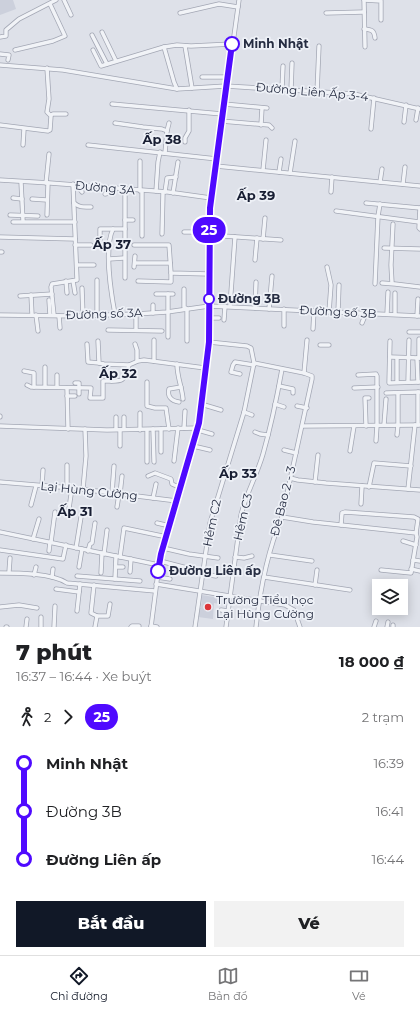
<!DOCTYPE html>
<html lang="vi">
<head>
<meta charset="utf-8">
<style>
  :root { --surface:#fff; --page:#f2f2f2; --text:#202124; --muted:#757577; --line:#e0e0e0; --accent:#111827 }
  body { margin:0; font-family:Montserrat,sans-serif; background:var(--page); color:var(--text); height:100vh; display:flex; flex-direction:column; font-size:15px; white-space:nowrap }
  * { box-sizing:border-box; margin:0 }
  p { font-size:13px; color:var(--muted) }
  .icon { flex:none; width:22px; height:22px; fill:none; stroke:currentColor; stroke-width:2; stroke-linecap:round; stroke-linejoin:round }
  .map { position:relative; height:627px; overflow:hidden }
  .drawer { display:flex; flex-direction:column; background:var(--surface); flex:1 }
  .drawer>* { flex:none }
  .badge { padding:0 8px; border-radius:13px; font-size:14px; line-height:26px }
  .buttons { position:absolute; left:372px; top:579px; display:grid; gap:8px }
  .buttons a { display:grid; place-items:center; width:36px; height:36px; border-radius:0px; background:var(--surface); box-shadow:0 2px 10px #0003; font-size:20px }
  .map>.badge { position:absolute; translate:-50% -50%; box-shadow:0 0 0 2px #fff }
  .legs { display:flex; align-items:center; gap:6px; height:44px; padding:0 16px; font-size:13px }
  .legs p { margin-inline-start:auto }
  .overview { display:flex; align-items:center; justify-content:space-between; height:68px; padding:0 16px }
  h1 { font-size:22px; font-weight:800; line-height:30px }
  .action { display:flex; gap:8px; margin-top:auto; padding:8px 16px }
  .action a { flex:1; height:46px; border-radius:0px; background:var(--accent); color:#fff; font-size:16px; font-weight:800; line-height:46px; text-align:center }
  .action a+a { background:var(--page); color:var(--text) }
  ul { padding:0 16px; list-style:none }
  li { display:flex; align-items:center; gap:14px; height:48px; font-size:15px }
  li i { display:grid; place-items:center; width:6px; height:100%; margin:0 5px; background:currentColor }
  li i::after { content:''; width:10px; height:10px; margin:-5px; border:3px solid; border-radius:50%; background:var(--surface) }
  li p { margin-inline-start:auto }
  li:first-child i { background:linear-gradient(#0000 50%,currentColor 0) }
  li:last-child i { background:linear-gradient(currentColor 50%,#0000 0) }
  .tabs { display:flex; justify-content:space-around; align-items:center; height:56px; border-top:1px solid var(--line); background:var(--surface); font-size:11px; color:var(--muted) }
  .tabs a { display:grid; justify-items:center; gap:2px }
  .tabs .current { color:var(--accent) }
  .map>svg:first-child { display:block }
  .built { fill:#ccd0dc }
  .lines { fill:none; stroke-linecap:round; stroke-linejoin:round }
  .minor-casing { stroke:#a3a7b4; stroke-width:5 }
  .minor { stroke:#f1f3f7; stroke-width:3.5 }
  .line-1-casing { stroke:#fff; stroke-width:9 }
  .line-1 { stroke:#4f0aff; stroke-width:6 }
  .stop-1-dot { fill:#fff; stroke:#4f0aff; stroke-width:2 }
  .poi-dot { fill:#dd353a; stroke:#eef1f7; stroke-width:1.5 }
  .labels { text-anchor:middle; stroke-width:3.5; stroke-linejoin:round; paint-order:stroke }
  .stop-label { font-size:12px; font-weight:bold; fill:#262d42; stroke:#eef1f7; text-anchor:start }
  .street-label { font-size:12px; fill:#262d42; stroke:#eef1f7 }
  .poi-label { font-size:12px; fill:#262d42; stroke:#eef1f7; text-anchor:start }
  .neighbourhood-label { font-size:13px; font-weight:bold; fill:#181e33; stroke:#eef1f7 }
</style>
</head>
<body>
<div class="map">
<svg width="420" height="627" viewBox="0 0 420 627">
  <rect width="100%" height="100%" fill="#dee1e9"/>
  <g class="built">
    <path d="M0 0H13L16 9 0 15Z"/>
    <path d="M202 595 225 599 223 605 214 603 213 619 198 617 200 608H201Z"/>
  </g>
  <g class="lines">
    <defs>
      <g id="minor">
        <path d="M64 0 71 15"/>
        <path d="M364 0 365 47"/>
        <path d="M364 0 381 1V20"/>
        <path d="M180 13 219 4 238 7"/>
        <path d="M326 13 364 12"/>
        <path d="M364 29C372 30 374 30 375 38"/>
        <path d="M102 32 116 61"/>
        <path d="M92 35 107 64"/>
        <path d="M0 37 6 36V30L19 19 56 0"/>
        <path d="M185 46 192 88"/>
        <path d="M164 47 174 82 177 89"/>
        <path d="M15 50 53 41 65 36 50 4"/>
        <path d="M93 50 101 66 164 47 177 45 191 46 232 44"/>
        <path d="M0 54 9 55 8 60"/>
        <path d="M0 65 63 70 177 89 226 86 354 94 420 109"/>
        <path d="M202 77H227"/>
        <path d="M282 89 283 66"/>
        <path d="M291 90 292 63"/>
        <path d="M317 92 319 46"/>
        <path d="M112 104 222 114"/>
        <path d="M224 104 267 108"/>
        <path d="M51 115 53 114H66"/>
        <path d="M416 120 418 108"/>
        <path d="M221 121 269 125 272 128"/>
        <path d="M404 122 406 105"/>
        <path d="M115 123 143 127 162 129 167 131"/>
        <path d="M0 125 48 131 50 130 51 116 47 112 49 99 47 68"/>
        <path d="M261 125 262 108"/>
        <path d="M371 129 374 98"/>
        <path d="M185 142V138L189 131V110"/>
        <path d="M23 145 24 129"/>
        <path d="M88 145 217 159"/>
        <path d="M165 153 167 131 169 123"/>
        <path d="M140 161V191"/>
        <path d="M216 166 420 186"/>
        <path d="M263 170 266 140"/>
        <path d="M279 172 281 159"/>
        <path d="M290 173 295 141"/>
        <path d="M0 180 50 183 168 192 211 198"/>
        <path d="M21 182 23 221"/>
        <path d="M380 182 382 169"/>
        <path d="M46 183 49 154"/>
        <path d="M403 184 405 167"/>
        <path d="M77 185 82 192"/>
        <path d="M142 191V236"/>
        <path d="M156 191 158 162 160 152"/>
        <path d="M165 192 167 178 176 177"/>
        <path d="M331 192 332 177"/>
        <path d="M173 193 178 162"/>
        <path d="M105 194 109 193 110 188"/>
        <path d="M13 198 22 199"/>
        <path d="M32 199 47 200"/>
        <path d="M74 203C80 208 84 207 91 207"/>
        <path d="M366 203 420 208"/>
        <path d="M420 208 419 228 420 229"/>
        <path d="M336 211 419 222"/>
        <path d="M10 215 38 216"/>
        <path d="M47 215 48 183"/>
        <path d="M125 220H133"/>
        <path d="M13 222H75"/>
        <path d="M113 229C104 248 111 293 115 314"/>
        <path d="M184 232H209"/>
        <path d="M162 234 163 192"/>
        <path d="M209 235 281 240"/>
        <path d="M0 237 75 239"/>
        <path d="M263 239 265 218"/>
        <path d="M109 244H100V229H125"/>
        <path d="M75 245H91"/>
        <path d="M134 245H169L171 273 209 274"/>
        <path d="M384 248 420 249"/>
        <path d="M0 252H2"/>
        <path d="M109 259 124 258"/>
        <path d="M255 260 257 238"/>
        <path d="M135 263H170"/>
        <path d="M77 265H94"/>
        <path d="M134 267 135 256"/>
        <path d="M327 267 331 285 329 312"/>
        <path d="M125 278V189"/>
        <path d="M97 280V315"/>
        <path d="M66 281 67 293"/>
        <path d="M73 281 75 293"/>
        <path d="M138 281 171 282V273"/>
        <path d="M382 283 395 284 420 287"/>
        <path d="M392 283 391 265 393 224"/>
        <path d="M375 284 378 216 380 204"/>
        <path d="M82 288 83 316"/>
        <path d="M184 289V307L187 309V341"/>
        <path d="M156 294H173"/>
        <path d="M31 295 32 315"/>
        <path d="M20 296 52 294"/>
        <path d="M49 300 50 315"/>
        <path d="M153 305V313"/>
        <path d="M230 306 235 237"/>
        <path d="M255 308 256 282"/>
        <path d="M269 309 272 276"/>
        <path d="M338 312 339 285"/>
        <path d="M136 314V330"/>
        <path d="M387 314 388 292"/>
        <path d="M395 314V293"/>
        <path d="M0 315 77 316 136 314 167 312 209 306 420 316"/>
        <path d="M36 315 38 331"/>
        <path d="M54 315 51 287 52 284 77 280 73 184"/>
        <path d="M59 316 60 328"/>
        <path d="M417 316 418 299"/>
        <path d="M209 318H219"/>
        <path d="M224 320 225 306"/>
        <path d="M362 323 366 313"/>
        <path d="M284 326V309"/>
        <path d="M313 329 314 311"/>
        <path d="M108 330 162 331"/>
        <path d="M409 332H420"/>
        <path d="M168 337V294"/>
        <path d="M419 339V358"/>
        <path d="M98 341 99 363 104 364 129 365"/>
        <path d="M390 341 389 383 420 382"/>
        <path d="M87 344 88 362 99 363"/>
        <path d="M135 344 137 350V361"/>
        <path d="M320 345H329"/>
        <path d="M390 357 420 358"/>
        <path d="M417 358 418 382"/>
        <path d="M154 361V340"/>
        <path d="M254 363 304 373 312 376V379L282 517C267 552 260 590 256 627"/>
        <path d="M177 364C177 377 182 387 183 399"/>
        <path d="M45 367V387"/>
        <path d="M24 371 34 373V387"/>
        <path d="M304 373 307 340"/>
        <path d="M240 374 231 372 233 365 235 362 254 365"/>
        <path d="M57 375V387"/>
        <path d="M358 375 376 374 377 376V425L376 441"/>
        <path d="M147 382V406L155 408H166L169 429"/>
        <path d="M397 382V358"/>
        <path d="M408 382 409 340"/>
        <path d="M75 383H79V394"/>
        <path d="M27 385 31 387 91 388 90 398H103V381C121 381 124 384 129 365L138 361 144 360 205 368"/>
        <path d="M279 386 293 389V393"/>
        <path d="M67 388 68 429"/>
        <path d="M354 388 378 387"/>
        <path d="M418 392V425"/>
        <path d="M386 393 420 392"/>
        <path d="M67 396H75"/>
        <path d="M179 402C171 401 167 396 169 389L181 387"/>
        <path d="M201 404 221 410"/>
        <path d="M275 404 284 407"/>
        <path d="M297 406 307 408"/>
        <path d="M244 412 252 415"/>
        <path d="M0 416V417"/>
        <path d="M116 417V429"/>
        <path d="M124 417V429"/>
        <path d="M384 425 386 399"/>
        <path d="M0 426 107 430 198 428"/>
        <path d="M303 426 420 425"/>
        <path d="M366 426 365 398H369"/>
        <path d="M184 428 185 411"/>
        <path d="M153 429 154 462"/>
        <path d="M161 429V452"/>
        <path d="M140 430V413"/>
        <path d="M147 430V462"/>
        <path d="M198 430 212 434"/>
        <path d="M255 432 260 434 268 435"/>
        <path d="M397 435 398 425V393"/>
        <path d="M120 446V430"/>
        <path d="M193 446 210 450"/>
        <path d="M284 450 296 453"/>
        <path d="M350 451 354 426"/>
        <path d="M174 461 178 428"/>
        <path d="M148 476 155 473 171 479 172 484 181 488"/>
        <path d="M290 478 298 480 326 483 420 490"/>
        <path d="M0 482 72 488 177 501"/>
        <path d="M315 482 318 455"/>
        <path d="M42 486 43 470"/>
        <path d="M67 487V465"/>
        <path d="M369 487 374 463 411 466"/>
        <path d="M83 489 86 456 85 429"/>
        <path d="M408 489 415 425"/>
        <path d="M112 493 114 466"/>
        <path d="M120 494 122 476"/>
        <path d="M153 498 156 484"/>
        <path d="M361 504 362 486"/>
        <path d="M31 505 36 486"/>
        <path d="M117 507 119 494"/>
        <path d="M68 515 72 488"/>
        <path d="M282 517 313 522 416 533 417 537 411 573 381 570"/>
        <path d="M157 523 170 526"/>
        <path d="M341 525 342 513 345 512 414 517 418 519 416 533"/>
        <path d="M0 532 159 565"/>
        <path d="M33 539 39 519"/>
        <path d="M403 541 416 545"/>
        <path d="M51 542 55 512"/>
        <path d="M76 548 81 517"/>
        <path d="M163 548 189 554 218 558"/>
        <path d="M0 550 63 559 66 545"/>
        <path d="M49 551 50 542"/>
        <path d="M88 551 90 544 92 543 95 523"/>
        <path d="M104 554 107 530"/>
        <path d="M270 555 312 561"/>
        <path d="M120 557 124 528 167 537"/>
        <path d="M235 557 244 558 252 556"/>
        <path d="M413 560 420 561"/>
        <path d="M160 561 187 568"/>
        <path d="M79 567 82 549"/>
        <path d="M116 567H123"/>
        <path d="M411 569 420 571"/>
        <path d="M9 572 10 558"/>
        <path d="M130 572 131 559"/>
        <path d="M0 573C18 573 52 573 67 583L155 591"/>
        <path d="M101 573 102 553"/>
        <path d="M203 574 216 576"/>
        <path d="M34 575 36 567"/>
        <path d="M77 576 140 581"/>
        <path d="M52 577 53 569"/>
        <path d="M157 577 170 579"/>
        <path d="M264 577 350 590"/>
        <path d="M115 579 116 556"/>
        <path d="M156 584 285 605 294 610 300 627"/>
        <path d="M94 585 91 613 97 616H108L110 604"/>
        <path d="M315 585 317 570"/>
        <path d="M56 589 79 592"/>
        <path d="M0 607 19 605 37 608"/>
        <path d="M221 610 228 611"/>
        <path d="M77 611 80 584"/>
        <path d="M151 626 157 627"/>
        <path d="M6 627H7"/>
        <path d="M26 627 27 619"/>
        <path d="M41 627V617"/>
        <path d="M54 627 55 606"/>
        <path d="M95 627 97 616"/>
        <path d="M131 627 132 626H139"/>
        <path d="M151 627 159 565 199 423 209 342 210 208 239 0"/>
        <path d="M195 627 210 523 244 412 254 363 251 348 247 346 209 342"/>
        <path d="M226 627 241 515C246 494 257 475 263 454 271 426 277 397 282 369"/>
        <path d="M374 627 376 621"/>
        <path d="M387 627 388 622"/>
        <path d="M393 627V625"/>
      </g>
    </defs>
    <use href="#minor" class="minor-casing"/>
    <use href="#minor" class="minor"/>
  </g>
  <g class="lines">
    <defs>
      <path id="line-1" d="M158 571 161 554 199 423 209 342 210 208 232 44"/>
    </defs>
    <use href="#line-1" class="line-1-casing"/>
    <use href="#line-1" class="line-1"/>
  </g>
  <g class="stop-1-dot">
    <circle cx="232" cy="44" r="7"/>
    <circle cx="209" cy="299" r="5"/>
    <circle cx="158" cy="571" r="7"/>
  </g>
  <circle class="poi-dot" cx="208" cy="607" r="4"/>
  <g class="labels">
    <g class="stop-label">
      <text x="243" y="48">Minh Nhật</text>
      <text x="218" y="303">Đường 3B</text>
      <text x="169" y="575">Đường Liên ấp</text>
    </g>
    <g class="street-label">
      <text transform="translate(312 92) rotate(5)" y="4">Đường Liên Ấp 3-4</text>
      <text transform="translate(105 188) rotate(5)" y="4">Đường 3A</text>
      <text transform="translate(338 312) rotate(3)" y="4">Đường số 3B</text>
      <text transform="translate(104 314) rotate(-2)" y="4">Đường số 3A</text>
      <text transform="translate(89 491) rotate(6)" y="4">Lại Hùng Cường</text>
      <text transform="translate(283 501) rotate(-76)" y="4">Đê Bao 2 - 3</text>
      <text transform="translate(243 517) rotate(-77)" y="4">Hẻm C3</text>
      <text transform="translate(212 523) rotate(-78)" y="4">Hẻm C2</text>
    </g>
    <g class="poi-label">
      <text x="216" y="604">Trường Tiểu học<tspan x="216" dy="14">Lại Hùng Cường</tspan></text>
    </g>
    <g class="neighbourhood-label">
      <text x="162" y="144">Ấp 38</text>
      <text x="256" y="200">Ấp 39</text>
      <text x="112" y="249">Ấp 37</text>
      <text x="118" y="378">Ấp 32</text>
      <text x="238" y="478">Ấp 33</text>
      <text x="75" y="516">Ấp 31</text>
    </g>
  </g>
</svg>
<div class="buttons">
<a><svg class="icon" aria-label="layers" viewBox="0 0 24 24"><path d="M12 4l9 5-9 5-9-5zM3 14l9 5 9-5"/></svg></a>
</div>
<b class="badge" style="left:209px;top:230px;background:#4f0aff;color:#fff">25</b>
</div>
<section class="drawer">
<div class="overview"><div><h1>7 phút</h1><p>16:37 – 16:44 · Xe buýt</p></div><b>18 000 ₫</b></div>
<div class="legs"><svg class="icon" aria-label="walk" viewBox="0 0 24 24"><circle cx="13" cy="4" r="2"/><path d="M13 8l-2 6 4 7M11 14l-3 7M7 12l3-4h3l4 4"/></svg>2<svg class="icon" aria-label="forward" viewBox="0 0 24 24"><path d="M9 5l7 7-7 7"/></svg><b class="badge" style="background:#4f0aff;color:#fff">25</b><p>2 trạm</p></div>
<ul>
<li><i style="color:#4f0aff"></i><b>Minh Nhật</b><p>16:39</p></li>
<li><i style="color:#4f0aff"></i><span>Đường 3B</span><p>16:41</p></li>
<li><i style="color:#4f0aff"></i><b>Đường Liên ấp</b><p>16:44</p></li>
</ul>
<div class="action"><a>Bắt đầu</a><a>Vé</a></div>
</section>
<nav class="tabs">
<a class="current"><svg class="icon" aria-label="directions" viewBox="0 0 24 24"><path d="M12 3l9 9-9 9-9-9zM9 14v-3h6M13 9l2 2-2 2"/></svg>Chỉ đường</a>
<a><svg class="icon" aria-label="map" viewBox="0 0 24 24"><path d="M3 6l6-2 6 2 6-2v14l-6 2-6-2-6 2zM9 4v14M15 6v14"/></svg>Bản đồ</a>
<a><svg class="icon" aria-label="tickets" viewBox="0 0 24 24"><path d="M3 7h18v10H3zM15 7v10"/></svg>Vé</a>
</nav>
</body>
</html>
